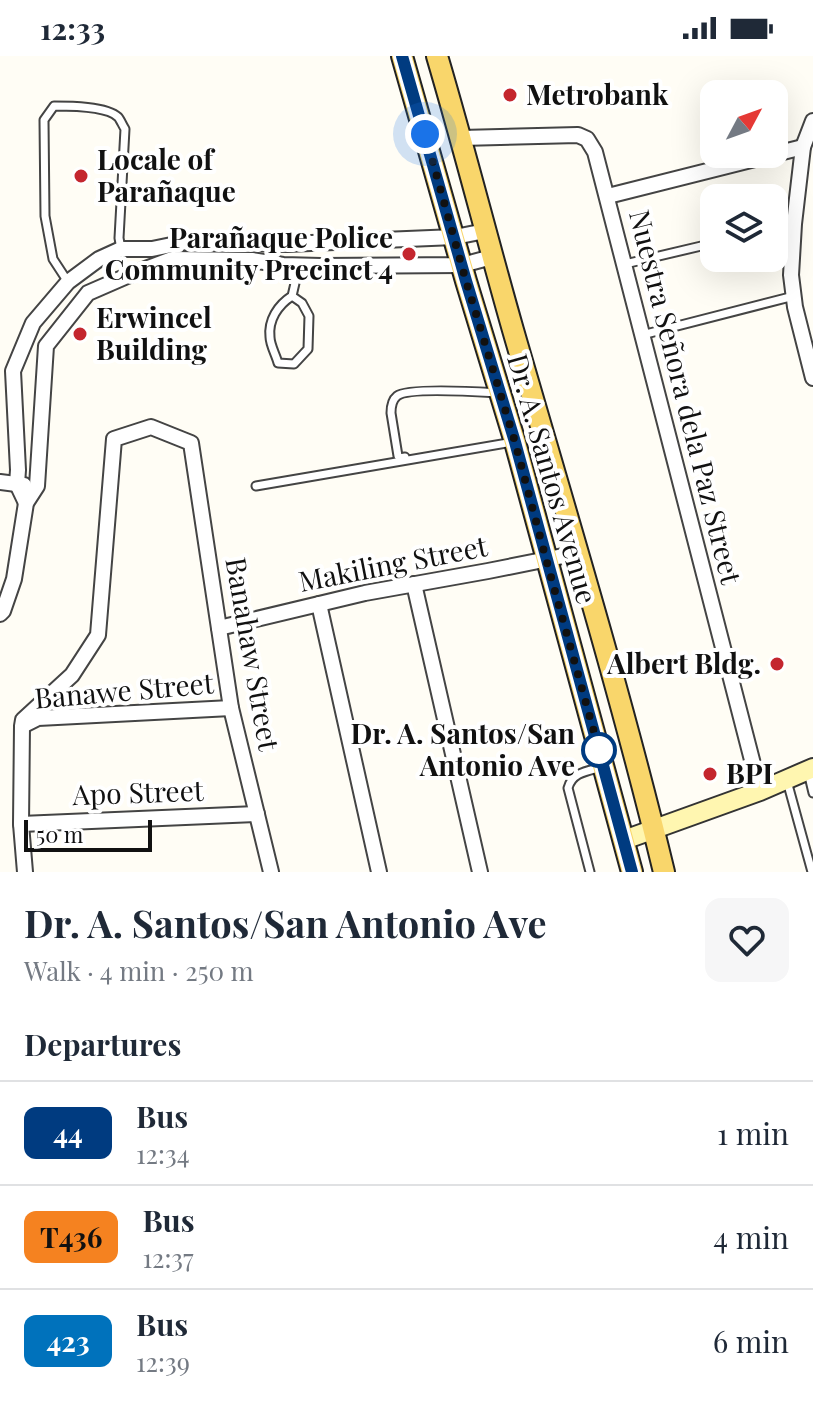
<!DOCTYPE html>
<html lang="en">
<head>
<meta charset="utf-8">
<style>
  :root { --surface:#fff; --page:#f6f6f7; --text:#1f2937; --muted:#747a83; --line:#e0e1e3 }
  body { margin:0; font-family:"Playfair Display",serif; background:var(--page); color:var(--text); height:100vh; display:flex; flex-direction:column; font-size:30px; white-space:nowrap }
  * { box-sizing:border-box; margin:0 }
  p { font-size:26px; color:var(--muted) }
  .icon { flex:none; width:44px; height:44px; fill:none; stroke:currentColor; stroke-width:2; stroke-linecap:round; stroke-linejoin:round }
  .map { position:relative; height:816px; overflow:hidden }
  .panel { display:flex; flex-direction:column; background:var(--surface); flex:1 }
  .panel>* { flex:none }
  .badge { padding:0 16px; border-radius:12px; font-size:28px; line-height:52px }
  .needle { width:52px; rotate:49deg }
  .tools { position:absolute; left:700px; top:24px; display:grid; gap:16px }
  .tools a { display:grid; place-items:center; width:88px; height:88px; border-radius:16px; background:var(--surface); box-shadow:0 8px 32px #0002; font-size:40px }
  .scale { position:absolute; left:24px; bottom:20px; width:128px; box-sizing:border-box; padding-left:8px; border:4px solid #111; border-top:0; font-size:22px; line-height:28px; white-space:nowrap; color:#111; -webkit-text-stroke:6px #fff; paint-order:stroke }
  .you { position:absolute; width:40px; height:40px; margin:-20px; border:6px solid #fff; border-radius:50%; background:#1a73e8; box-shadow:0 0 0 12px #1a73e833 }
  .map>.badge { position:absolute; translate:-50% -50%; box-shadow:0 0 0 4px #fff }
  h2 { padding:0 24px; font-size:30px; line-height:72px }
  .round { display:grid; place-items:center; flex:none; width:84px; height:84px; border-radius:16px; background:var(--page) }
  .headline { display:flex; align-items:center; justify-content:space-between; height:136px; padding:0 24px }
  h1 { font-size:38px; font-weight:700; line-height:60px }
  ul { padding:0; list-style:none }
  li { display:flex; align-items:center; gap:24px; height:104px; padding:0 24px; border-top:2px solid var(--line) }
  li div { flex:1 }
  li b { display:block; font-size:30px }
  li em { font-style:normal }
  li .badge { min-width:88px; font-weight:700; text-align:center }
  .status { display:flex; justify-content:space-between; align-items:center; height:56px; padding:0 40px; background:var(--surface); direction:ltr }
  .status svg { height:22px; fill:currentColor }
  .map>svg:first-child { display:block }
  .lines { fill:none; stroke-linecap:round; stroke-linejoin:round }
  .lane-casing { stroke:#444; stroke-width:11 }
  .street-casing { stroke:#444; stroke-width:18 }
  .secondary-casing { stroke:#333; stroke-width:22 }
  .primary-casing { stroke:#222; stroke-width:24 }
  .lane { stroke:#fff; stroke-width:7 }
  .street { stroke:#fff; stroke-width:14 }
  .secondary { stroke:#fff6b0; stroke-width:18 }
  .primary { stroke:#f9d66b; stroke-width:20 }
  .line-casing { stroke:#fff; stroke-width:18 }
  .line { stroke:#003b80; stroke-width:12 }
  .walk { stroke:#111; stroke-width:8; stroke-dasharray:0 14.4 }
  .poi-dot { fill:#c4262e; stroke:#fff; stroke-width:3 }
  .stop-dot { fill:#fff; stroke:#003b80; stroke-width:4 }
  .labels { text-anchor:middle; stroke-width:8; stroke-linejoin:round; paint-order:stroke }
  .poi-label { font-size:28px; font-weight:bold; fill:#111; stroke:#fff; text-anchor:start }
  .street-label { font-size:28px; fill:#111; stroke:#fff }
  .stop-label { font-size:28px; font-weight:bold; fill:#111; stroke:#fff; text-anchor:end }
</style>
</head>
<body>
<div class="status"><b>12:33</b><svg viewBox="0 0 49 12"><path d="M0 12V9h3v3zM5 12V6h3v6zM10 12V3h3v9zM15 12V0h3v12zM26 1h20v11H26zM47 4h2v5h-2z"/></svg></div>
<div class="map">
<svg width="813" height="816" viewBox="0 0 813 816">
  <rect width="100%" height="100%" fill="#fffdf5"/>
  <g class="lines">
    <defs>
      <g id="lane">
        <path d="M774 173 794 168"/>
        <path d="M625 208 714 187"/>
        <path d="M68 226 53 203 45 160 44 64 54 50C69 50 107 50 118 61 120 63 123 70 125 73L119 182 121 193"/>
        <path d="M292 240 302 247 309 260 308 293 294 308 278 307C276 299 270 289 270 281 268 264 278 249 292 240L299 210"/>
        <path d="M642 279 794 240"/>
        <path d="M405 401 400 402 398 400 391 357C391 351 392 344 397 340 408 331 481 336 498 337"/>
        <path d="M256 430 513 386"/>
        <path d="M808 716 813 737"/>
        <path d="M787 725 812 816"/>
        <path d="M590 816 568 732C572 716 588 715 602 711"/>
      </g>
      <g id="street">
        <path d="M813 65 803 91 794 168 791 219 795 251 813 322"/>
        <path d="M461 82 578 79 587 83 595 96 760 735"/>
        <path d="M608 140 803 91"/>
        <path d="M0 426 24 429"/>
        <path d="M26 447 17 428 18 414 13 315 33 267 68 226 99 203 121 193H152L186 186 287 188 455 181 485 175"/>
        <path d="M414 528 480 816"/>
        <path d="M319 548 379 816"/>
        <path d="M0 558 3 555 14 523 26 447 37 430 46 290 88 237 127 220 172 203 252 204 283 209 321 210 462 209 492 201"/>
        <path d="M219 572 365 537 488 515 578 497"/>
        <path d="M26 668 38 662 231 652"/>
        <path d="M21 768 257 758"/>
        <path d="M25 816 21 768 22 670 23 664 72 619 98 579 114 383 151 371 191 387 231 652 271 816"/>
      </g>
      <path id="secondary" d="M624 784 760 735 813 712"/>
      <g id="primary">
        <path d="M402 0 466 225 515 386 632 816"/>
        <path d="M437 0C464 91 487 183 513 274 565 454 620 634 664 816"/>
      </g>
    </defs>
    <use href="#lane" class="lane-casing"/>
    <use href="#street" class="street-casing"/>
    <use href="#secondary" class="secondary-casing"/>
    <use href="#primary" class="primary-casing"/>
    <use href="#lane" class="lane"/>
    <use href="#street" class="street"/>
    <use href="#secondary" class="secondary"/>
    <use href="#primary" class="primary"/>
  </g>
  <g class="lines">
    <defs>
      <path id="line" d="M402 0 466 225 515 386 632 816"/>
    </defs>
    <use href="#line" class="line-casing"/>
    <use href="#line" class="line"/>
    <path class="walk" d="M425 78 466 225 515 386 546 503 599 694"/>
  </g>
  <g class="poi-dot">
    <circle cx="510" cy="39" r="8"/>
    <circle cx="81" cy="120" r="8"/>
    <circle cx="409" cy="198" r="8"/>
    <circle cx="80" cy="278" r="8"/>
    <circle cx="777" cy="608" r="8"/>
    <circle cx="710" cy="718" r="8"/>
  </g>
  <circle class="stop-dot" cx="599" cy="694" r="16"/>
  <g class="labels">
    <g class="poi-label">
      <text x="526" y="49">Metrobank</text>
      <text x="97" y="114">Locale of<tspan x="97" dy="32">Parañaque</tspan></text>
      <text x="393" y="192" text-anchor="end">Parañaque Police<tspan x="393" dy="32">Community Precinct 4</tspan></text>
      <text x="96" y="272">Erwincel<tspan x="96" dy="32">Building</tspan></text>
      <text x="761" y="618" text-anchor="end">Albert Bldg.</text>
      <text x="726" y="728">BPI</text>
    </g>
    <g class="street-label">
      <text transform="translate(685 341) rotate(76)" y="10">Nuestra Señora dela Paz Street</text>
      <text transform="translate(552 423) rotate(74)" y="10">Dr. A. Santos Avenue</text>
      <text transform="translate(393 508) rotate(-11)" y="10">Makiling Street</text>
      <text transform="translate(252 598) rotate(80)" y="10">Banahaw Street</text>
      <text transform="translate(124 635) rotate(-5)" y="10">Banawe Street</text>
      <text transform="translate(138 737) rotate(-2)" y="10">Apo Street</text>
    </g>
    <g class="stop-label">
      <text x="575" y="688">Dr. A. Santos/San<tspan x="575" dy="32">Antonio Ave</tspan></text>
    </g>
  </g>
</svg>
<div class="tools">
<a><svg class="needle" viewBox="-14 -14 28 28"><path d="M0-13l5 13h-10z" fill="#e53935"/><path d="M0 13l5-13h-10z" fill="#747a83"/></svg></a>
<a><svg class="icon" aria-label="layers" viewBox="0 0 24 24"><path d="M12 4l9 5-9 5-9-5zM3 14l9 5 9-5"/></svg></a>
</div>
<div class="scale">50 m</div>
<div class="you" style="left:425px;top:78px"></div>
</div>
<section class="panel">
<div class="headline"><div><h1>Dr. A. Santos/San Antonio Ave</h1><p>Walk · 4 min · 250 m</p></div><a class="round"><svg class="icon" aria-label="heart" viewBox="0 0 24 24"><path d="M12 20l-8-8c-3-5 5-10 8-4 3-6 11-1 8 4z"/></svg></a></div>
<h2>Departures</h2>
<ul>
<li><span class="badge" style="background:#003b80;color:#fff">44</span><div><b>Bus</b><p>12:34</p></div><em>1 min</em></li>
<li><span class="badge" style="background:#f58220;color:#111">T436</span><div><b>Bus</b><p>12:37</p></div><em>4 min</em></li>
<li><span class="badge" style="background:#0072bc;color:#fff">423</span><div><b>Bus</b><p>12:39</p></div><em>6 min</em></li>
</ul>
</section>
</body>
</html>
